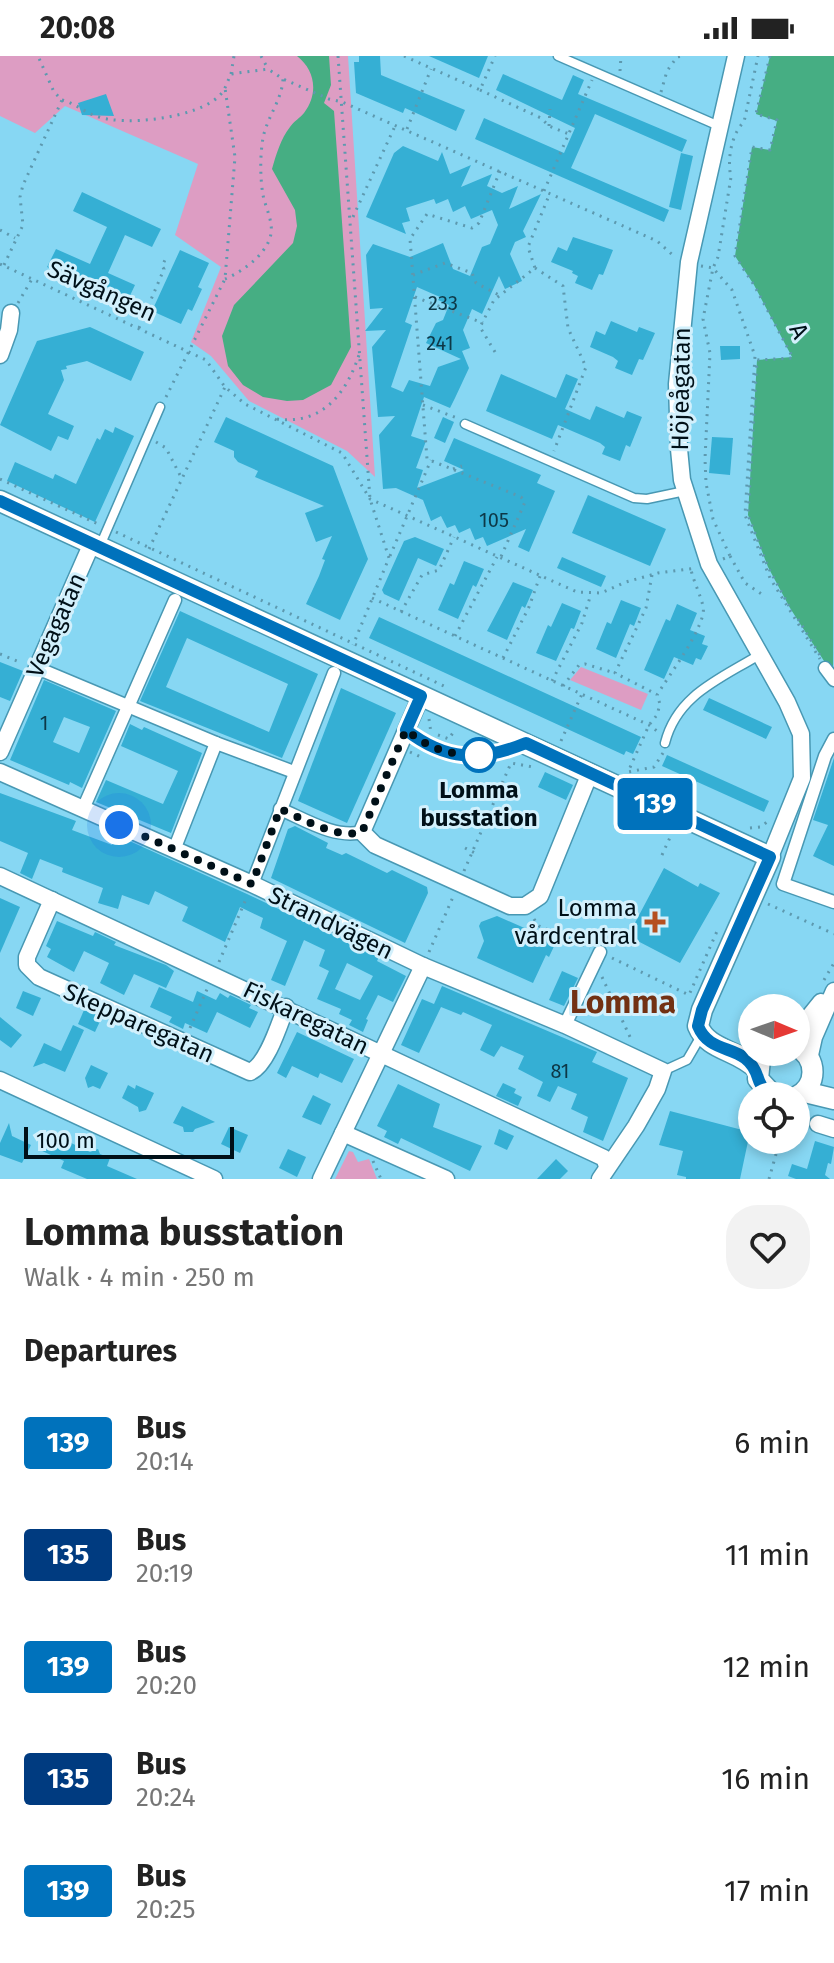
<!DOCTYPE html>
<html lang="en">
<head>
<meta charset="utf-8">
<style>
  :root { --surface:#fff; --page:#f2f2f2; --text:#222; --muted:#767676 }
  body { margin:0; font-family:"Fira Sans",sans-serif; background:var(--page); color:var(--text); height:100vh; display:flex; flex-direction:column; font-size:30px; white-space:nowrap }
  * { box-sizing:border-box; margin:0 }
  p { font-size:26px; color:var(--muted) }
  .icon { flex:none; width:44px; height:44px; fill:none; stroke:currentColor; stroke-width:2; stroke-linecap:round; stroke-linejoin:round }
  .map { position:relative; height:1123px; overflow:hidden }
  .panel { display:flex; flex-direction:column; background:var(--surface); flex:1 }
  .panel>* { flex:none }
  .badge { padding:0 16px; border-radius:6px; font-size:28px; line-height:52px }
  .needle { width:52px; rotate:92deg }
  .tools { position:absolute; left:738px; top:938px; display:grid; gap:16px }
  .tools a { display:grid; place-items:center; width:72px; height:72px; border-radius:50%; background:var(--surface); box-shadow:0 4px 12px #0003; font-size:40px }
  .scale { position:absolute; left:24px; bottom:20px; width:210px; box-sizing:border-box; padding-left:8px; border:4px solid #001018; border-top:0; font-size:22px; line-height:28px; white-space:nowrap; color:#001018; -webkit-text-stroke:6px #d2f0fc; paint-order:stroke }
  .you { position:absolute; width:40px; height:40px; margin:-20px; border:6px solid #fff; border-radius:50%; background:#1a73e8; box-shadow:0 0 0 12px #1a73e833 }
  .map>.badge { position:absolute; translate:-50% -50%; box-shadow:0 0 0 4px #fff }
  h2 { padding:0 24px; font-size:30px; line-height:72px }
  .round { display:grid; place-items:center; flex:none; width:84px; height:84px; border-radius:32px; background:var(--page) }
  .overview { display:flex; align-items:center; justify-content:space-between; height:136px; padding:0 24px }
  h1 { font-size:38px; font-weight:700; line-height:60px }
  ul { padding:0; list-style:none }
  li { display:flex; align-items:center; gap:24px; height:112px; padding:0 24px }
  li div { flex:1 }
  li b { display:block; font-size:30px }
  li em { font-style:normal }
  li .badge { min-width:88px; font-weight:700; text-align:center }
  .status { display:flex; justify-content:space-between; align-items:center; height:56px; padding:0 40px; background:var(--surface); direction:ltr }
  .status svg { height:22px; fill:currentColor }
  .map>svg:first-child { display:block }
  .green { fill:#dd9dc3 }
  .water { fill:#46ae83 }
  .building { fill:#35afd4; fill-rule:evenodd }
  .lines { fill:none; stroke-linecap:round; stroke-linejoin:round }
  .service-casing { stroke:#4898b3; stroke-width:11 }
  .pedestrian-casing { stroke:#4898b3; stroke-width:15 }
  .minor-casing { stroke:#4898b3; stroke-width:19 }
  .tertiary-casing { stroke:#4898b3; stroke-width:23 }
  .path { stroke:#5d99af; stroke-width:3; stroke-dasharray:2 6; stroke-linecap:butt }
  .service { stroke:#fff; stroke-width:8 }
  .pedestrian { stroke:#fff; stroke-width:12 }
  .minor { stroke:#fff; stroke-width:16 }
  .tertiary { stroke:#fff; stroke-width:20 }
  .line-casing { stroke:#fff; stroke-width:18 }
  .line { stroke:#0072bc; stroke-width:12 }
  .walk { stroke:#001018; stroke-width:8; stroke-dasharray:0 14.4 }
  .stop-dot { fill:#fff; stroke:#0072bc; stroke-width:4 }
  .poi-dot { fill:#b55020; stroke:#d2f0fc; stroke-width:3 }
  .labels { text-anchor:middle; stroke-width:6; stroke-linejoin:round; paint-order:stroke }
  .number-label { font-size:20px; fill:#0d3847 }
  .street-label { font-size:24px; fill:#001018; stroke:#d2f0fc }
  .stop-label { font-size:24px; font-weight:bold; fill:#001018; stroke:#d2f0fc }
  .poi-label { font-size:24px; fill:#001018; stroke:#d2f0fc; text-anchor:end }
  .district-label { font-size:32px; font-weight:bold; fill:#723113; stroke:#d2f0fc }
</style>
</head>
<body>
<div class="status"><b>20:08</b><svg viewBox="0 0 49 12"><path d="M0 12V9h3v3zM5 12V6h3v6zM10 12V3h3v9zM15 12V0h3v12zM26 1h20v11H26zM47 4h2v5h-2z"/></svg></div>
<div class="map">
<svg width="834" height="1123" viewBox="0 0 834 1123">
  <rect width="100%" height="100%" fill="#87d7f3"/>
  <g class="green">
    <path d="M0 0H348L375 421 347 395 249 345 211 300 191 286 221 211 175 179 198 108 65 50 35 77 0 60Z"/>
    <path d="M581 611 648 638 641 654 570 624Z"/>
    <path d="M349 1095 353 1096 358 1106 369 1103 377 1123H335Z"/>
  </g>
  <g class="water">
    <path d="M297 0H329L331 29 324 47 334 55 351 291 331 329 303 344 287 345 263 341 243 329 228 310 222 280 234 249 293 187 297 170 295 154 272 113C276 99 281 82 290 71 294 65 300 62 304 57 319 37 315 14 297 0Z"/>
    <path d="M770 0H834L833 619 790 552 768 511 748 459 757 304 792 301 754 229 735 200 752 91 770 94 777 65 756 58Z"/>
  </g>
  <g class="building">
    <path d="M359 0H380L381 19 465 54 456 75 405 52 403 57 356 37 354 6H359Z"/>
    <path d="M429 0H488L479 22Z"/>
    <path d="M503 18 562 44 573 19 584 24 578 38 687 84 682 96 595 58 571 112 669 154 664 166 475 83 484 62 564 97 575 72 496 34Z"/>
    <path d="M106 38 114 60 82 59 78 47Z"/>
    <path d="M403 90 438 105 442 96 450 118 471 109 461 131 492 118 487 130 502 137 518 130 509 153 541 138 523 175 526 181 515 186 510 198 522 225 505 233 499 220 482 258 472 253 463 274 470 292 462 295 469 312 455 342 450 352 424 341 411 380 426 385 416 412 423 414 417 432 464 414 444 405 454 382 541 419 537 427 555 435 529 496 518 491 526 473 487 490 483 481 475 484 470 472 459 477 455 469 447 472 441 460 431 465 423 444 396 432 383 433 379 379 395 360 378 361 372 291 386 274 365 275 383 252 370 253 366 199 373 188 410 201 443 187 453 213 470 220 482 191 490 188 498 169 492 154 471 163 465 150 453 156 448 143 436 148 434 143 406 152 410 165 402 167 406 178 366 161 394 97ZM417 231 440 241 438 244 449 249 443 264 436 267 426 287 461 303 438 311 430 330 409 324 403 336 391 331 412 269 405 266Z"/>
    <path d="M681 97 693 100 681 154 669 151Z"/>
    <path d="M82 136 161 173 152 191 125 179 108 217 135 229 126 248 47 211 56 193 90 208 107 171 73 155Z"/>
    <path d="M573 181 613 194 603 219 599 218 592 234 575 227 578 220 572 217 573 215 551 206 558 191 567 195Z"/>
    <path d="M180 194 209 207 198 231 202 233 192 255 188 253 181 268 152 255Z"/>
    <path d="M611 265 637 276 639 271 655 277 643 304 639 303 632 319 615 312 618 305 613 301 590 291 596 275 605 279Z"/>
    <path d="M90 271 144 296 131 325 87 305 66 310 67 313 61 314 64 324 48 358 74 370 68 384 58 380 51 395 0 369 37 285Z"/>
    <path d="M720 290H740V303L721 304Z"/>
    <path d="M501 318 556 342 566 318 578 323 565 353 590 364 596 350 624 362 627 355 642 361 630 391 626 389 620 405 602 398 605 391 600 387 558 369 552 383 486 355Z"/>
    <path d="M226 361 333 410 368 503 340 564 306 548 319 520 325 504 322 503 332 480 316 486 305 457 324 450 255 421 258 415 238 406 234 401V395L214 386Z"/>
    <path d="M443 361 454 366 445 387 434 382Z"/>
    <path d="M115 371 134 380 95 466 7 425 15 406 53 423 55 418 76 428 97 382 100 384 105 373 113 377Z"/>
    <path d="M712 381 733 382 730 419 709 417Z"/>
    <path d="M588 439 666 473 650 510 572 477Z"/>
    <path d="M415 481 444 493 436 510 418 502 399 545 384 538 382 534 404 485Z"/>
    <path d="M562 501 606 520 601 531 557 512Z"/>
    <path d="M464 505 484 513 476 531 473 529 458 563 438 554 450 527 454 529Z"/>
    <path d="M513 526 533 534 525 552 522 550 507 584 487 575Z"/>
    <path d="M621 544 641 552 634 570 630 568 616 602 596 593 607 566 611 568Z"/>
    <path d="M562 547 581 555 574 573 571 572 556 605 536 597 548 569 551 571Z"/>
    <path d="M677 548 697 557 690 574 705 580 702 588 708 590 701 604 696 602 693 609 674 601 664 623 644 614 666 563 670 565Z"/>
    <path d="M180 555 318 618 282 702 140 645ZM187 582 288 628 269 676 166 631Z"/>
    <path d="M379 561 641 681 633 698 626 695 624 699 369 582Z"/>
    <path d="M0 606 23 615 10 645 0 641Z"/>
    <path d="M44 624 116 655 82 732 70 726 69 729 10 704ZM64 661 90 671 79 697 53 686Z"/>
    <path d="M341 632 396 657 347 767 298 745Z"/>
    <path d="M709 642 772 671 766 683 703 654Z"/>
    <path d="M130 668 142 674 144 671 202 697 171 777 96 746 106 724 163 748 178 715 121 690Z"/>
    <path d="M667 699 769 745 764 756 662 710Z"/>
    <path d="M834 702V810L813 800 828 769 813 764Z"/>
    <path d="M545 716 573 729 566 744 538 731Z"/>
    <path d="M0 737 76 765 72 774 112 789 116 780 125 783 247 838 379 901 377 905 406 920 393 946 378 939 366 963 368 964 363 976 349 969 352 964 339 958 341 953 317 943 329 915 319 910 325 894 304 884 285 930 271 924 287 885 260 872 263 862 240 851 225 886 182 865 188 851 155 835 149 849 122 839 118 853 98 847 103 832 62 816 63 812 40 803 32 823 20 817 28 797 0 785ZM347 907 373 920 360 944 335 933Z"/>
    <path d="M295 770 328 787 326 792 342 799 346 797 387 817 392 814 427 831 428 837 405 887 271 822 288 773Z"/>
    <path d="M664 812 698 831 700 827 720 837 680 907 628 880Z"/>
    <path d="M0 842 20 851 0 897Z"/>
    <path d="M497 860 556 886 549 901 546 899 533 927 477 902 484 885 479 870 481 866Z"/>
    <path d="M57 865 93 880 95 876 116 886 114 889 166 909 174 915 166 932 134 918 124 939 100 927 109 907 84 895 74 916 47 901 51 893 46 890Z"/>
    <path d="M562 915 578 922 564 950 549 944Z"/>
    <path d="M442 930 597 996 592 1006 628 1022 603 1085 583 1076 588 1061 571 1053 577 1038 558 1030 550 1046 537 1040 543 1026 518 1013 524 1000 501 990 494 1001 480 994 492 969 463 956 461 959 441 951 419 997 401 989 422 943 434 948Z"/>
    <path d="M159 931 193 946 197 935 216 944 220 937 228 942 230 939 251 949 249 952 258 956 250 972 217 956 207 977 185 967 183 973 169 966 172 961 150 951Z"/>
    <path d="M23 935 41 942 33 960 16 952Z"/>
    <path d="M84 954 102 961 95 976 78 968Z"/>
    <path d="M0 961 22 979 11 992 0 984Z"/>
    <path d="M73 969 84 974 65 1016 44 1007 33 1011 44 987 61 995Z"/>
    <path d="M297 976 354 1003 342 1027 320 1017 318 1022 292 1010 286 1022 277 1017Z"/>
    <path d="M91 1009 108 1017 100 1033 93 1030 88 1032 85 1022Z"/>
    <path d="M503 1027 516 1033 514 1037 522 1041 518 1050 496 1040Z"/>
    <path d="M398 1028 440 1048 433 1071 482 1090 470 1115 401 1082 398 1088 384 1081 387 1075 377 1070Z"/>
    <path d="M128 1029 135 1033 136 1029 154 1037 146 1054 139 1056 138 1051 122 1042Z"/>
    <path d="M313 1039 331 1048 321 1069 302 1061Z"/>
    <path d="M182 1050 215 1066 195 1073 193 1076H184L183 1071 173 1067Z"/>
    <path d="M670 1055 750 1076 740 1123H686V1121L677 1119 683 1095 659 1089Z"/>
    <path d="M9 1067 12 1080 31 1089 22 1107 0 1099V1087Z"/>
    <path d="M229 1071 248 1079 240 1097 221 1088Z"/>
    <path d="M499 1073 514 1080 507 1094 494 1088Z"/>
    <path d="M48 1076 90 1096 98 1093 100 1098 110 1102 107 1110 137 1123H87L61 1112 64 1105 40 1094Z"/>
    <path d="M815 1085 834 1091 831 1108 828 1107 825 1119 830 1123H796L788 1120 792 1108 807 1113Z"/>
    <path d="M288 1093 306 1101 297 1121 279 1112Z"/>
    <path d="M556 1103 568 1115 560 1123H537Z"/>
  </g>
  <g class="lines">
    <defs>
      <g id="service">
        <path d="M558 0 719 70"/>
        <path d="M465 368 634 442 647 443 685 435"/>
        <path d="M100 490 160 351"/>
        <path d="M406 675C443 703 478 707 521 689"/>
        <path d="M665 687C677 639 720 623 759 599"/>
        <path d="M663 1015 687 1004 701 980"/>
      </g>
      <g id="pedestrian">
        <path d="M37 612 216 687"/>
        <path d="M825 612 834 624"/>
        <path d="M834 683 825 700 783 828 834 846"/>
        <path d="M83 753 175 544"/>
        <path d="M280 753C304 763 335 783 362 776"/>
        <path d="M174 794 216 687 294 716"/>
        <path d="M252 828 334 617"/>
        <path d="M565 969 600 896"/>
      </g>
      <g id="minor">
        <path d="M736 0 689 206 677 328 679 393 682 424 709 508 787 646 801 678 802 722 770 801"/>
        <path d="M0 299 9 274 11 257"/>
        <path d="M421 640 362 776 375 789 510 850H525L540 840 590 717"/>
        <path d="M0 696 92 487"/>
        <path d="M0 716 252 828 423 910 565 969 663 1015 657 1033 636 1070 600 1123"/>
        <path d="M0 820 604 1102 607 1110"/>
        <path d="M52 844 27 901V909L39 921 250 1016C267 1009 279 969 286 951"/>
        <path d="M796 977 821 946"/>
        <path d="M810 999 814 981 834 935"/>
        <path d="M0 1024 214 1123"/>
        <path d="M818 1068 834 1073"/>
        <path d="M343 1077 446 1123"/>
        <path d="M321 1123 423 910"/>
      </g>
      <g id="tertiary">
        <path d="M0 445 770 801 702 954 698 970C708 995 738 993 758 1014"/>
        <path d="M796 990C818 1002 818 1030 796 1041"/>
        <path d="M765 996 760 1003 758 1023 771 1037 779 1040"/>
        <path d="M805 1036 834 1043"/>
      </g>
    </defs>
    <use href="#service" class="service-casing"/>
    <use href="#pedestrian" class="pedestrian-casing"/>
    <use href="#minor" class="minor-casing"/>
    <use href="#tertiary" class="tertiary-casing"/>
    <g class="path">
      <path d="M261 0 268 13"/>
      <path d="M338 0 370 443 389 502 353 589"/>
      <path d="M404 0 480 34 495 0"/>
      <path d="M770 0 756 58 777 64 770 94 752 91 735 200 754 229 793 302 757 304 748 459 768 511 789 550"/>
      <path d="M620 15 621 0"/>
      <path d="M231 18 234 0"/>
      <path d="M480 34 541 62 549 70 569 78"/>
      <path d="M661 36 667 15 677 1 682 0"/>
      <path d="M62 44C75 47 84 56 96 60 124 71 197 62 219 40 225 35 227 26 231 18L268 13 283 23 329 43 342 46 657 185 675 201"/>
      <path d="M549 70 550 53"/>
      <path d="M407 73 431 13"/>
      <path d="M500 115 479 167 472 172 427 158 410 183 427 403 521 441 525 446 500 503"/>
      <path d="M544 135 592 24"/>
      <path d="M353 161 395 70"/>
      <path d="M0 174 15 182"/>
      <path d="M0 208 206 304 225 331 245 348 342 397 370 443 577 536 601 537 626 526 658 517 697 512"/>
      <path d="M4 209 23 169 20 141 23 129 62 44 54 36 38 0"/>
      <path d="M701 210 713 212 732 234 755 300 745 459 770 522 820 603"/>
      <path d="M535 212 563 230 568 272 586 311 554 395"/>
      <path d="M413 219 445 207 472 217 476 227 499 239"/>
      <path d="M225 223C244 215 275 193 271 169 270 159 265 149 263 139 260 122 260 99 263 82 267 61 282 44 283 23"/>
      <path d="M415 241 483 267"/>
      <path d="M18 247 32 223"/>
      <path d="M139 272 164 213 162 210 166 202"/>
      <path d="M495 296 480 271 494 244 535 212 528 191 550 137"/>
      <path d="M166 341 225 223 235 101 225 32"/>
      <path d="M423 349 457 362"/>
      <path d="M277 363C322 369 346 338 359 299"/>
      <path d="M156 386 166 392 181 421"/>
      <path d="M453 413 462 410"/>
      <path d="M0 423 98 468"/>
      <path d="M116 476 446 631"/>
      <path d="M149 493 225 331"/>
      <path d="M390 500 431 404"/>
      <path d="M730 500 745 527 763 539"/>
      <path d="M723 503 730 500 713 463 706 427 705 403 710 297 703 263 713 212 718 201 731 121C727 105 731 78 744 66L758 0"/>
      <path d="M652 519 646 552 615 617 656 638"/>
      <path d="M372 542 649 669 657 675"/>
      <path d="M401 556 422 519 439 514 454 481"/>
      <path d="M798 563 821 601"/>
      <path d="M455 580 497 501"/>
      <path d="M0 598 22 607"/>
      <path d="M503 602 529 551 540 520"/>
      <path d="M552 625 582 567 591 538"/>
      <path d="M563 630 579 609 585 608 615 617"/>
      <path d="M429 663 431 677"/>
      <path d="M438 679 449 683 454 675"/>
      <path d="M561 685 582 638"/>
      <path d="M410 696 421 701"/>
      <path d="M663 697 654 711 628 716 649 669 657 659 660 648 657 639C667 622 708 568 703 550 700 538 694 526 691 514"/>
      <path d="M481 758 499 764"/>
      <path d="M750 772 761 771 768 765"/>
      <path d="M465 792 479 799"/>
      <path d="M662 799 673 775"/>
      <path d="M464 815 511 707 533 711"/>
      <path d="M768 848 834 878"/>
      <path d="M534 863 539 870 590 892"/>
      <path d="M429 896 453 841"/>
      <path d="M612 902 689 939 718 873"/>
      <path d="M219 906 246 843"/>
      <path d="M602 921 631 983"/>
      <path d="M824 924 834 907"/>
      <path d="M190 972 208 931"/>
      <path d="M796 1062 803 1057"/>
      <path d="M373 1105 381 1123"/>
      <path d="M769 1123 780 1084"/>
    </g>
    <use href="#service" class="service"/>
    <use href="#pedestrian" class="pedestrian"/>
    <use href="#minor" class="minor"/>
    <use href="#tertiary" class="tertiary"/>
  </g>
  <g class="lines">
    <defs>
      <path id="line" d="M0 445 421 640 406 674C446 705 480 706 526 687L770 801 702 954 698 970C711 1002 747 985 758 1022 760 1029 764 1032 765 1040"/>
    </defs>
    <use href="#line" class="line-casing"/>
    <use href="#line" class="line"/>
    <path class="walk" d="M119 769 252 828 280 753C304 763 335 783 362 776L406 674C436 697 452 699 490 699H479"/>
  </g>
  <circle class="stop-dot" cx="479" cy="699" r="16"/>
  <path class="poi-dot" d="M651 854h8v8h8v8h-8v8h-8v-8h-8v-8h8z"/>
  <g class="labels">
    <g class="number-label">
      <text x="443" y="254">233</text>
      <text x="440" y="294">241</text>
      <text x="494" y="471">105</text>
      <text x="44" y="674">1</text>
      <text x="560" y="1022">81</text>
    </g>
    <g class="street-label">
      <text transform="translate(102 235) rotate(24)" y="8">Sävgången</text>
      <text transform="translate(799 275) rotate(63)" y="8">A</text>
      <text transform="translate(681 333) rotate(-89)" y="8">Höjeågatan</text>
      <text transform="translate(56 569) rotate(-66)" y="8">Vegagatan</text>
      <text transform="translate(331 867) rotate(26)" y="8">Strandvägen</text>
      <text transform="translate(306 962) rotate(26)" y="8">Fiskaregatan</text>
      <text transform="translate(139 967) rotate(24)" y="8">Skepparegatan</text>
    </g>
    <g class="stop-label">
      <text x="479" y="742">Lomma<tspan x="479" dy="28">busstation</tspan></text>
    </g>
    <g class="poi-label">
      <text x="637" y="860">Lomma<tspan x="637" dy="28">vårdcentral</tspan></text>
    </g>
    <g class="district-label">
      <text x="623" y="957">Lomma</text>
    </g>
  </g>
</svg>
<div class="tools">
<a><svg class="needle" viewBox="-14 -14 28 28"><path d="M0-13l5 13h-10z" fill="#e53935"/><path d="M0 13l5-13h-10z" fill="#767676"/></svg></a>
<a><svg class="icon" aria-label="locate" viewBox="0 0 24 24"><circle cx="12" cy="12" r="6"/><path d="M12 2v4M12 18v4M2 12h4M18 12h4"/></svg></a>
</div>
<div class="scale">100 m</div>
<div class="you" style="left:119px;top:769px"></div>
<b class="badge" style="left:655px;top:748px;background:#0072bc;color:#fff">139</b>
</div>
<section class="panel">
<div class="overview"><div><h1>Lomma busstation</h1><p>Walk · 4 min · 250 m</p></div><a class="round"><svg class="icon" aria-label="heart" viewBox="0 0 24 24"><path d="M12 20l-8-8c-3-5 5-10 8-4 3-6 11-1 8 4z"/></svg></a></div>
<h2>Departures</h2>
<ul>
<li><span class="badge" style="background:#0072bc;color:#fff">139</span><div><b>Bus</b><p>20:14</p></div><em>6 min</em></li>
<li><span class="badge" style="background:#003b80;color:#fff">135</span><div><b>Bus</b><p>20:19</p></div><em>11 min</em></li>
<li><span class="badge" style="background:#0072bc;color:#fff">139</span><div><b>Bus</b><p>20:20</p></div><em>12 min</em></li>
<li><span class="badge" style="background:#003b80;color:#fff">135</span><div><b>Bus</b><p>20:24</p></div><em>16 min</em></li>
<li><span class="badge" style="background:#0072bc;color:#fff">139</span><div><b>Bus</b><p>20:25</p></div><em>17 min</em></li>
</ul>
</section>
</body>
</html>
